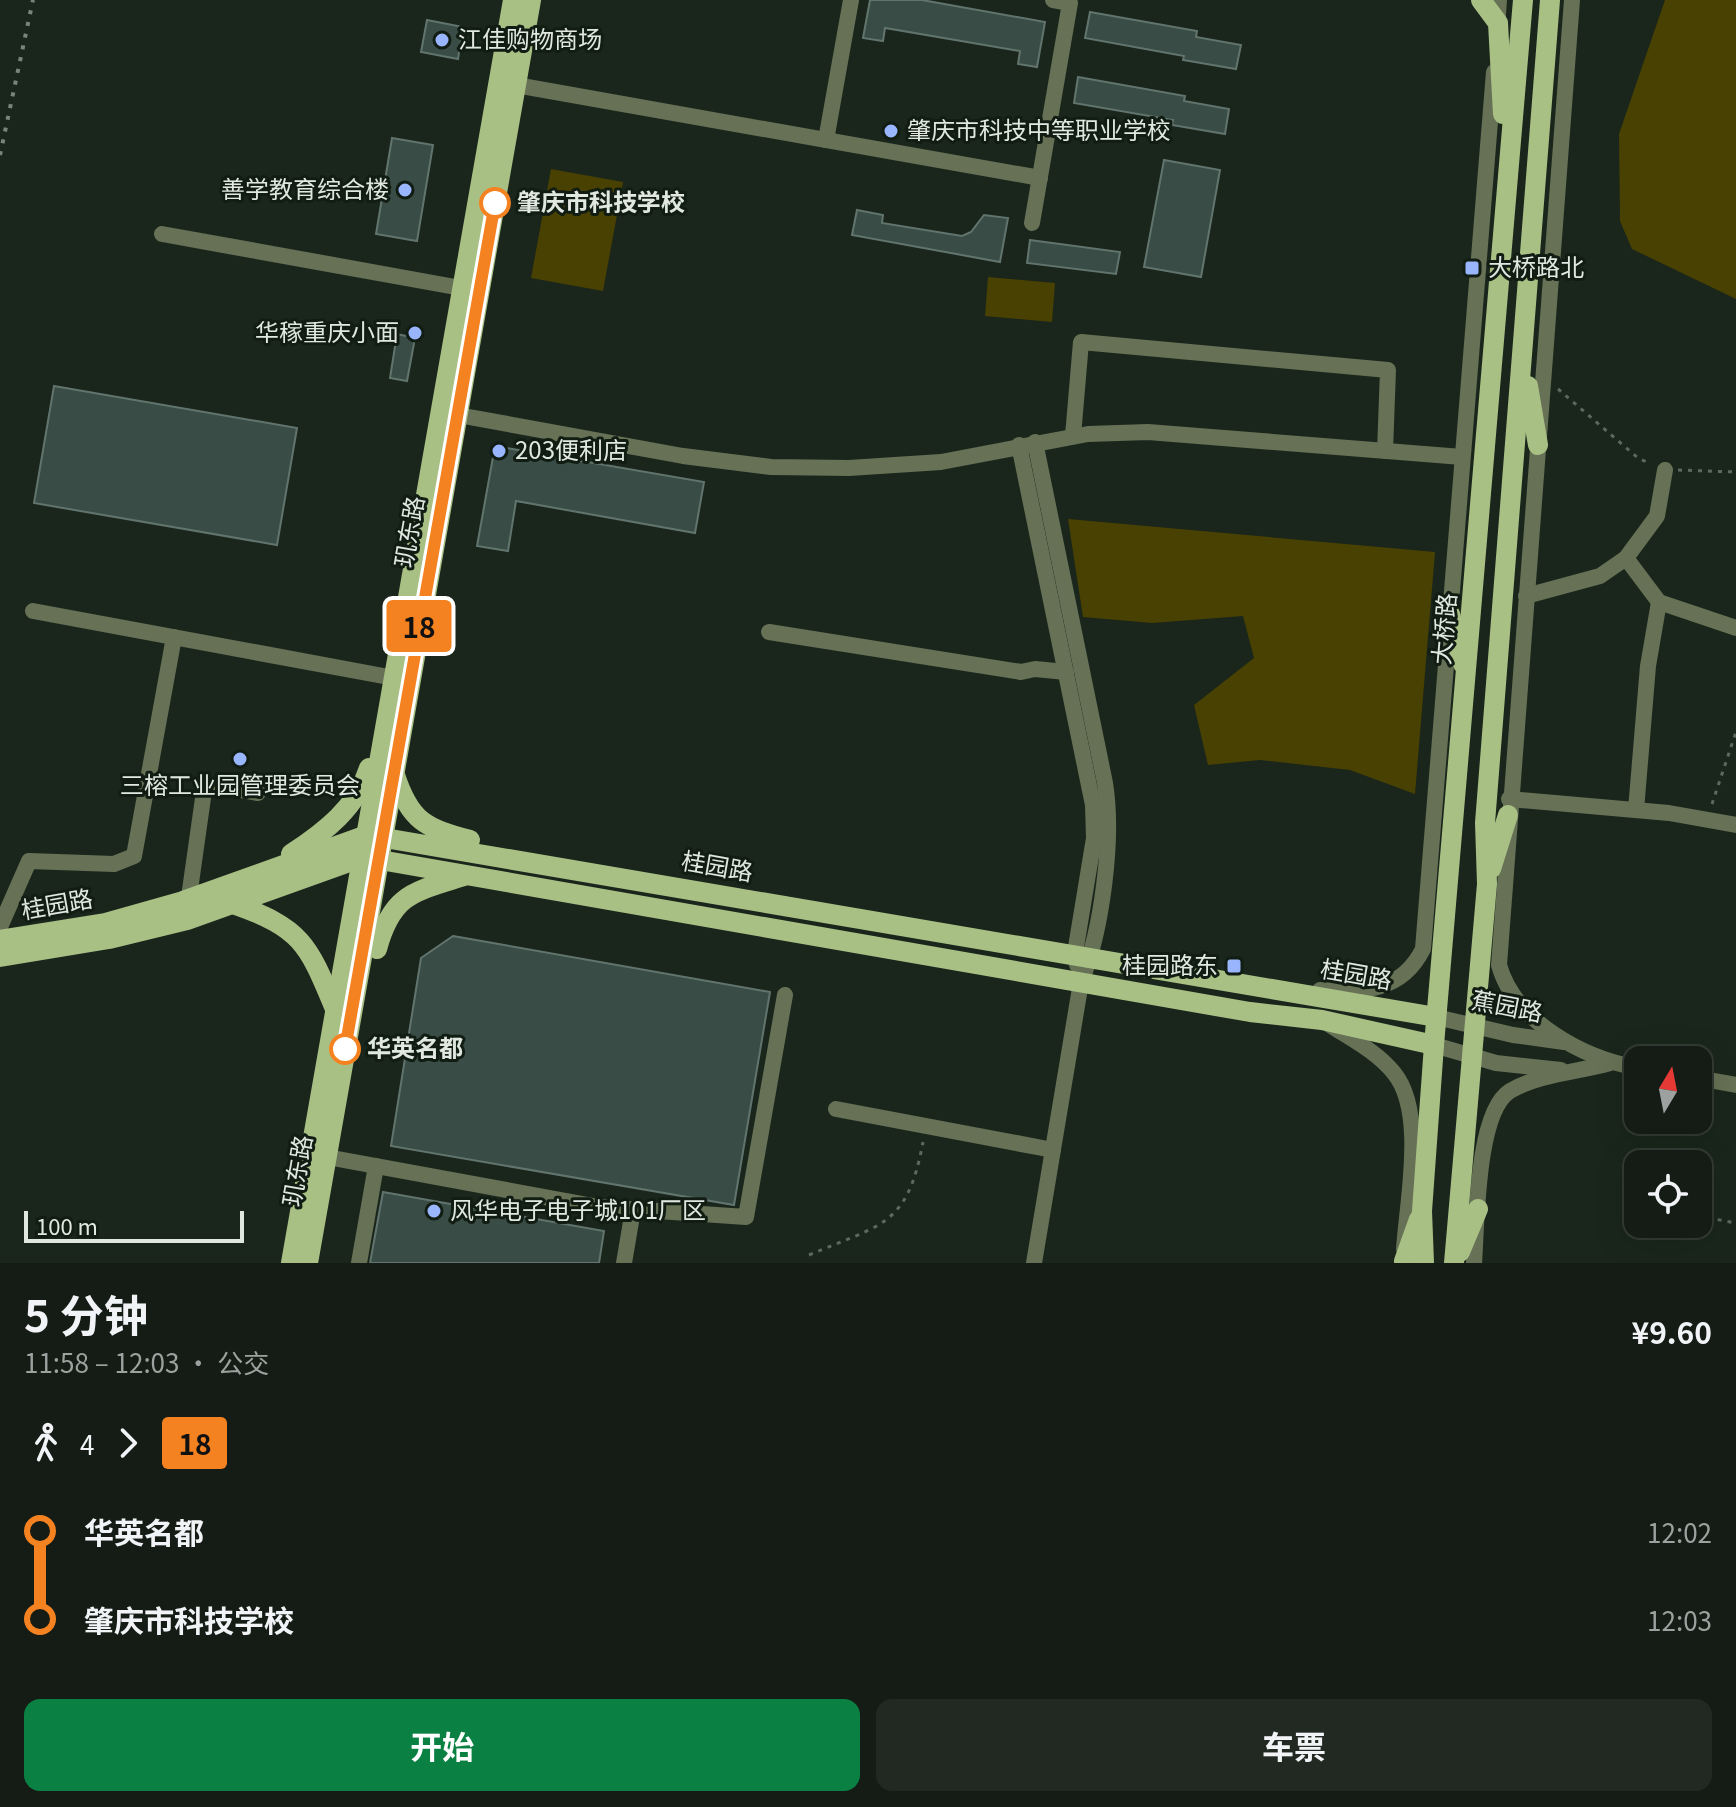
<!DOCTYPE html>
<html lang="zh">
<head>
<meta charset="utf-8">
<style>
  :root { --surface:#141c15; --page:#212922; --text:#f1f3f6; --muted:#9da1a0; --line:#333a34; --accent:#0b8043 }
  body { margin:0; font-family:Georgia,"Noto Sans SC",serif; background:var(--page); color:var(--text); height:100vh; display:flex; flex-direction:column; font-size:30px; white-space:nowrap }
  * { box-sizing:border-box; margin:0 }
  p { font-size:26px; color:var(--muted) }
  .icon { flex:none; width:44px; height:44px; fill:none; stroke:currentColor; stroke-width:2; stroke-linecap:round; stroke-linejoin:round }
  .map { position:relative; height:1263px; overflow:hidden }
  .panel { display:flex; flex-direction:column; background:var(--surface); flex:1 }
  .panel>* { flex:none }
  .badge { padding:0 16px; border-radius:6px; font-size:28px; line-height:52px }
  .needle { width:52px; rotate:10deg }
  .controls { position:absolute; left:1624px; top:1046px; display:grid; gap:16px }
  .controls a { display:grid; place-items:center; width:88px; height:88px; border-radius:16px; background:var(--surface); box-shadow:0 8px 32px #0002,0 0 0 2px var(--line); font-size:40px }
  .scale { position:absolute; left:24px; bottom:20px; width:220px; box-sizing:border-box; padding-left:8px; border:4px solid #e0e8e1; border-top:0; font-size:22px; line-height:28px; white-space:nowrap; color:#e0e8e1; -webkit-text-stroke:6px #111d13; paint-order:stroke }
  .map>.badge { position:absolute; translate:-50% -50%; box-shadow:0 0 0 4px #fff }
  .legs { display:flex; align-items:center; gap:12px; height:88px; padding:0 24px; font-size:26px }
  .legs p { margin-inline-start:auto }
  .summary { display:flex; align-items:center; justify-content:space-between; height:136px; padding:0 24px }
  h1 { font-size:44px; font-weight:700; line-height:60px }
  .primary-button { display:flex; gap:16px; margin-top:auto; padding:16px 24px }
  .primary-button a { flex:1; height:92px; border-radius:16px; background:var(--accent); color:#fff; font-size:32px; font-weight:700; line-height:92px; text-align:center }
  .primary-button a+a { background:var(--page); color:var(--text) }
  ul { padding:0 24px; list-style:none }
  li { display:flex; align-items:center; gap:28px; height:88px; font-size:30px }
  li i { display:grid; place-items:center; width:12px; height:100%; margin:0 10px; background:currentColor }
  li i::after { content:''; width:20px; height:20px; margin:-10px; border:6px solid; border-radius:50%; background:var(--surface) }
  li p { margin-inline-start:auto }
  li:first-child i { background:linear-gradient(#0000 50%,currentColor 0) }
  li:last-child i { background:linear-gradient(currentColor 50%,#0000 0) }
  .map>svg:first-child { display:block }
  .green { fill:#494101 }
  .building { fill:#3a4c46; stroke:#61746e; stroke-width:2 }
  .lines { fill:none; stroke-linecap:round; stroke-linejoin:round }
  .path { stroke:#5d685f; stroke-width:3; stroke-dasharray:4 6; stroke-linecap:butt }
  .minor { stroke:#667155; stroke-width:16 }
  .major { stroke:#a9c085; stroke-width:20 }
  .rail { stroke:#7a847b; stroke-width:4; stroke-dasharray:4 8; stroke-linecap:butt }
  .line-1-casing { stroke:#fff; stroke-width:18 }
  .line-1 { stroke:#f58220; stroke-width:12 }
  .poi-dot { fill:#99b5fd; stroke:#111d13; stroke-width:3 }
  .stop-1-dot { fill:#fff; stroke:#f58220; stroke-width:4 }
  .labels { text-anchor:middle; stroke-width:6; stroke-linejoin:round; paint-order:stroke }
  .poi-label { font-size:24px; fill:#e0e8e1; stroke:#111d13; text-anchor:start }
  .stop-label { font-size:24px; font-weight:bold; fill:#e0e8e1; stroke:#111d13; text-anchor:start }
  .street-label { font-size:24px; fill:#e0e8e1; stroke:#111d13 }
</style>
</head>
<body>
<div class="map">
<svg width="1736" height="1263" viewBox="0 0 1736 1263">
  <rect width="100%" height="100%" fill="#1a261c"/>
  <g class="green">
    <path d="M1665 0H1736V299L1632 249 1620 221 1619 134Z"/>
    <path d="M551 169 623 182 603 291 531 278Z"/>
    <path d="M988 277 1055 283 1052 322 985 316Z"/>
    <path d="M1068 519 1435 552 1415 794 1350 770 1260 760 1208 765 1194 705 1254 658 1243 616 1152 623 1083 617Z"/>
  </g>
  <g class="building">
    <path d="M870 0H922L1045 22 1037 67 1018 64 1020 51 885 28 883 41 863 38Z"/>
    <path d="M1090 12 1197 31 1196 37 1241 45 1236 69 1183 60 1184 56 1085 38Z"/>
    <path d="M427 20 463 27 458 59 421 52Z"/>
    <path d="M1078 77 1185 96 1184 101 1229 109 1225 134 1172 125 1173 120 1074 103Z"/>
    <path d="M392 138 433 145 417 241 376 234Z"/>
    <path d="M1164 160 1220 170 1201 277 1144 267Z"/>
    <path d="M857 210 883 215 882 223 962 236 971 232 984 215 1008 218 1000 262 852 235Z"/>
    <path d="M1030 240 1120 252 1116 274 1027 263Z"/>
    <path d="M397 334 415 338 407 381 390 378Z"/>
    <path d="M54 386 297 428 277 545 34 503Z"/>
    <path d="M495 446 704 482 695 533 516 501 508 551 477 546Z"/>
    <path d="M453 936 770 992 734 1205 391 1146 421 958Z"/>
    <path d="M383 1192 604 1231 599 1263H370Z"/>
  </g>
  <g class="lines">
    <g class="path">
      <path d="M1558 389 1638 458 1651 464"/>
      <path d="M1678 470 1736 472"/>
      <path d="M1712 804 1736 732"/>
      <path d="M1633 1205 1638 1206"/>
      <path d="M1698 1216 1736 1223"/>
      <path d="M809 1255C881 1224 907 1228 923 1142"/>
    </g>
    <g class="minor">
      <path d="M1572 0 1499 965C1515 1022 1583 1058 1638 1068"/>
      <path d="M1497 29 1499 0"/>
      <path d="M516 85 1040 178"/>
      <path d="M826 140 851 0"/>
      <path d="M1032 223 1070 3 1053 0"/>
      <path d="M162 234 472 290"/>
      <path d="M447 413 683 456 771 467 849 468 941 462 1088 434 1148 432 1462 457"/>
      <path d="M1073 436 1081 342 1388 370 1385 451"/>
      <path d="M1019 445 1093 805 1094 838 1075 953 1077 965"/>
      <path d="M1626 558 1659 602"/>
      <path d="M1526 596 1600 576 1626 558 1657 516 1665 470"/>
      <path d="M33 611 405 680"/>
      <path d="M769 632 1021 672 1035 669 1066 672"/>
      <path d="M1509 799 1669 813 1736 825"/>
      <path d="M1636 810 1648 666 1659 602 1736 628"/>
      <path d="M187 911 205 784 258 793"/>
      <path d="M0 927 29 861 114 864 134 856 174 637"/>
      <path d="M1320 990C1363 991 1401 993 1423 949L1494 72"/>
      <path d="M1436 1017 1513 1035 1564 1042"/>
      <path d="M1330 1025C1353 1040 1377 1052 1394 1073 1426 1112 1407 1201 1404 1249"/>
      <path d="M1434 1045 1496 1063 1561 1070"/>
      <path d="M1698 1078 1736 1085"/>
      <path d="M836 1109 1053 1150"/>
      <path d="M327 1157 599 1207 746 1217 785 995"/>
      <path d="M359 1263 376 1166"/>
      <path d="M624 1263 633 1210"/>
      <path d="M1034 1263 1081 982C1102 930 1114 839 1105 783L1035 442"/>
      <path d="M1474 1263C1477 1225 1476 1112 1510 1091 1538 1074 1579 1072 1610 1063"/>
    </g>
    <g class="major">
      <path d="M1481 0 1498 23 1503 114"/>
      <path d="M1528 386 1538 445"/>
      <path d="M1450 614 1463 664"/>
      <path d="M395 775C410 821 425 828 470 840"/>
      <path d="M291 854C325 832 357 807 369 768"/>
      <path d="M1491 869 1508 815"/>
      <path d="M233 904C302 928 308 944 335 1009"/>
      <path d="M0 940 105 923 183 901 367 835 1436 1017"/>
      <path d="M377 949C392 894 413 892 464 876"/>
      <path d="M0 957 109 939 187 920 363 857 1250 1012 1322 1020 1434 1045"/>
      <path d="M1460 1252 1478 1209"/>
      <path d="M1404 1261 1419 1219"/>
      <path d="M291 1263 513 0"/>
      <path d="M308 1263 531 0"/>
      <path d="M1424 1263 1422 1211 1434 1045 1523 0"/>
      <path d="M1454 1263 1487 884 1485 823 1550 0"/>
    </g>
    <path class="rail" d="M0 155 33 0"/>
  </g>
  <g class="lines">
    <defs>
      <path id="line-1" d="M345 1049 495 203"/>
    </defs>
    <use href="#line-1" class="line-1-casing"/>
    <use href="#line-1" class="line-1"/>
  </g>
  <g class="poi-dot">
    <circle cx="442" cy="40" r="8"/>
    <circle cx="891" cy="131" r="8"/>
    <circle cx="405" cy="190" r="8"/>
    <rect x="1464" y="260" width="16" height="16" rx="4"/>
    <circle cx="415" cy="333" r="8"/>
    <circle cx="499" cy="451" r="8"/>
    <circle cx="240" cy="759" r="8"/>
    <rect x="1226" y="958" width="16" height="16" rx="4"/>
    <circle cx="434" cy="1211" r="8"/>
  </g>
  <g class="stop-1-dot">
    <circle cx="495" cy="203" r="14"/>
    <circle cx="345" cy="1049" r="14"/>
  </g>
  <g class="labels">
    <g class="poi-label">
      <text x="458" y="48">江佳购物商场</text>
      <text x="907" y="139">肇庆市科技中等职业学校</text>
      <text x="389" y="198" text-anchor="end">善学教育综合楼</text>
      <text x="1488" y="276">大桥路北</text>
      <text x="399" y="341" text-anchor="end">华稼重庆小面</text>
      <text x="515" y="459">203便利店</text>
      <text x="240" y="794" text-anchor="middle">三榕工业园管理委员会</text>
      <text x="1218" y="974" text-anchor="end">桂园路东</text>
      <text x="450" y="1219">风华电子电子城101厂区</text>
    </g>
    <g class="stop-label">
      <text x="517" y="211">肇庆市科技学校</text>
      <text x="367" y="1057">华英名都</text>
    </g>
    <g class="street-label">
      <text transform="translate(410 532) rotate(-80)" y="8">玑东路</text>
      <text transform="translate(1445 629) rotate(-85)" y="8">大桥路</text>
      <text transform="translate(717 867) rotate(10)" y="8">桂园路</text>
      <text transform="translate(57 905) rotate(-10)" y="8">桂园路</text>
      <text transform="translate(1356 975) rotate(10)" y="8">桂园路</text>
      <text transform="translate(1507 1007) rotate(11)" y="8">蕉园路</text>
      <text transform="translate(298 1171) rotate(-80)" y="8">玑东路</text>
    </g>
  </g>
</svg>
<div class="controls">
<a><svg class="needle" viewBox="-14 -14 28 28"><path d="M0-13l5 13h-10z" fill="#e53935"/><path d="M0 13l5-13h-10z" fill="#9da1a0"/></svg></a>
<a><svg class="icon" aria-label="locate" viewBox="0 0 24 24"><circle cx="12" cy="12" r="6"/><path d="M12 2v4M12 18v4M2 12h4M18 12h4"/></svg></a>
</div>
<div class="scale">100 m</div>
<b class="badge" style="left:419px;top:626px;background:#f58220;color:#111">18</b>
</div>
<section class="panel">
<div class="summary"><div><h1>5 分钟</h1><p>11:58 – 12:03 · 公交</p></div><b>¥9.60</b></div>
<div class="legs"><svg class="icon" aria-label="walk" viewBox="0 0 24 24"><circle cx="13" cy="4" r="2"/><path d="M13 8l-2 6 4 7M11 14l-3 7M7 12l3-4h3l4 4"/></svg>4<svg class="icon" aria-label="forward" viewBox="0 0 24 24"><path d="M9 5l7 7-7 7"/></svg><b class="badge" style="background:#f58220;color:#111">18</b></div>
<ul>
<li><i style="color:#f58220"></i><b>华英名都</b><p>12:02</p></li>
<li><i style="color:#f58220"></i><b>肇庆市科技学校</b><p>12:03</p></li>
</ul>
<div class="primary-button"><a>开始</a><a>车票</a></div>
</section>
</body>
</html>
